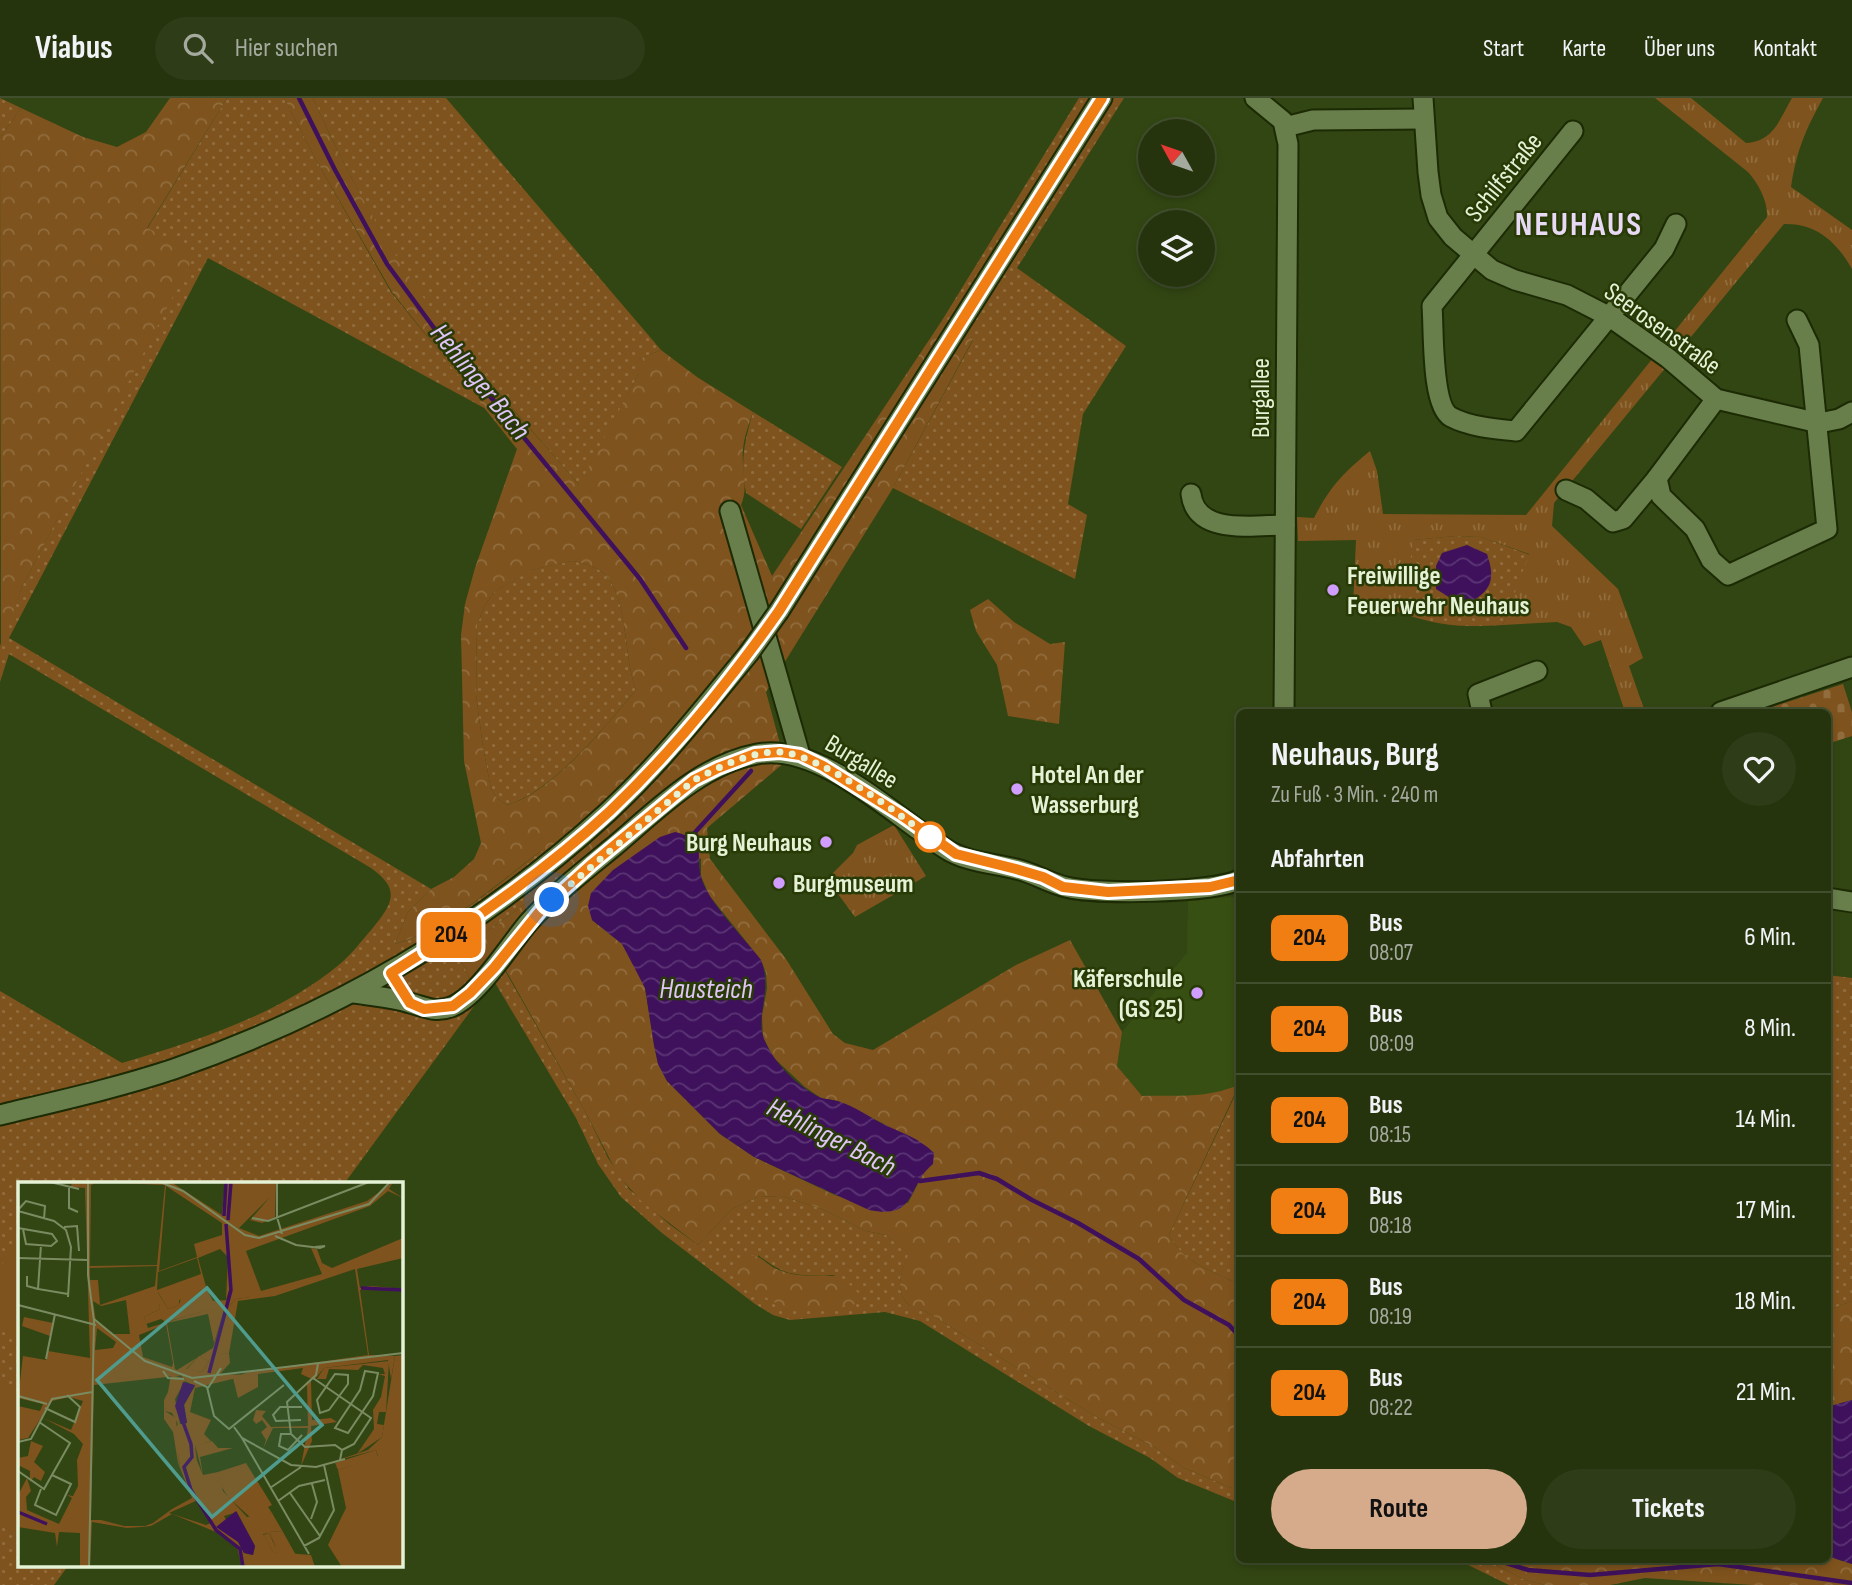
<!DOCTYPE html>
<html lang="de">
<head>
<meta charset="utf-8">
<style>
  :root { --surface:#26340e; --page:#2e3c17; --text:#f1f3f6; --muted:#a4aa9e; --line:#424f2e; --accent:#d6ab8b }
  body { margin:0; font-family:"Sofia Sans Condensed",sans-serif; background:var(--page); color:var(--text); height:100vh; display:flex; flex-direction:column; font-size:26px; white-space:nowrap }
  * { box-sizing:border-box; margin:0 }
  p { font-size:23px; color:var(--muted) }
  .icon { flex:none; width:38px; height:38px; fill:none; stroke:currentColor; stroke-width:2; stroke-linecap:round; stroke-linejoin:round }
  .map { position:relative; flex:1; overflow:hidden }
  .panel { position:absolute; left:1236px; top:611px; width:595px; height:854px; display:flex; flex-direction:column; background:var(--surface); border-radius:10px; box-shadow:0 4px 10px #0003,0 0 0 2px var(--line) }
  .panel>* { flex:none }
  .badge { padding:0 14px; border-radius:10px; font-size:24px; line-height:46px }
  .needle { width:46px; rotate:310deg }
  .fabs { position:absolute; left:1138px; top:21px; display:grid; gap:14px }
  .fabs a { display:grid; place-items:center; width:77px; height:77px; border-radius:50%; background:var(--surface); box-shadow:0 4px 10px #0003,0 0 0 2px var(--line); font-size:35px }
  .you { position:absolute; width:35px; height:35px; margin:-18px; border:5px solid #fff; border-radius:50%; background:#1a73e8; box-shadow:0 0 0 10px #1a73e833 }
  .map>.badge { position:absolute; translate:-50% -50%; box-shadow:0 0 0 4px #fff }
  h2 { padding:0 35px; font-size:26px; line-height:63px }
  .round { display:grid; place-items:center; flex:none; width:74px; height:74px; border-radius:37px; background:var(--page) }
  .head { display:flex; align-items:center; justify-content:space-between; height:119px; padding:0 35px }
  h1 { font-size:33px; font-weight:700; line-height:52px }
  .primary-button { display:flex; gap:14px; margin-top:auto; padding:14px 35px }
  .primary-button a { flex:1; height:80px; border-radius:42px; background:var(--accent); color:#111; font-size:28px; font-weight:700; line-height:80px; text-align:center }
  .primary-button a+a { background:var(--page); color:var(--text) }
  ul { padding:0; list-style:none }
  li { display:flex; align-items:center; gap:21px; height:91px; padding:0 35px; border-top:2px solid var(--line) }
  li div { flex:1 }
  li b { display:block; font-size:26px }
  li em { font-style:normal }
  li .badge { min-width:77px; font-weight:700; text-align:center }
  header { display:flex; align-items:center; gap:42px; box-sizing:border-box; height:98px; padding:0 35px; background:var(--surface); border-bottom:2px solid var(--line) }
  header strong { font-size:33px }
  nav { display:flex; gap:38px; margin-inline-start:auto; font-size:24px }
  .search { width:490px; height:63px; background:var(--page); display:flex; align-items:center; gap:18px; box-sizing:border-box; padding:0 24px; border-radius:38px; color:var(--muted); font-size:26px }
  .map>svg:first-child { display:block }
  .built { fill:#384f14 }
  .grass { fill:url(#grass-dots); fill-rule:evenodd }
  .forest { fill:url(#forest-crowns); fill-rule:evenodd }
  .cemetery { fill:url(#cemetery-stones) }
  .park { fill:url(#park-tufts) }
  .pitch { fill:#7f531d }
  .water { fill:url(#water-waves) }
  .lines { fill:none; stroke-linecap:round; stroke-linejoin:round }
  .stream { stroke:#3f115d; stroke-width:4.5 }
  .minor-casing { stroke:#1c2b04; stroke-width:23 }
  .minor { stroke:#687f4c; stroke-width:19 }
  .minor-bridge-casing { stroke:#1c2b04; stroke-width:23; stroke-linecap:butt }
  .minor-bridge { stroke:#687f4c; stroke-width:19 }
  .line-casing { stroke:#fff; stroke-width:16 }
  .line { stroke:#f07e12; stroke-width:10 }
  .walk { stroke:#e5f2d6; stroke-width:7; stroke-dasharray:0 12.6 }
  .poi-dot { fill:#d19dfe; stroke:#283b06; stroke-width:2.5 }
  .stop-dot { fill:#fff; stroke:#f07e12; stroke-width:3.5 }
  .labels { text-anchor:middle; stroke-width:5; stroke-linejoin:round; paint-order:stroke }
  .street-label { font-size:26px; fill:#e5f2d6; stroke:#283b06 }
  .poi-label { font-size:26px; font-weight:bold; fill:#e5f2d6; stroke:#283b06; text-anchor:start }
  .water-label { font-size:28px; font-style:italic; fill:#e0c5f9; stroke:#283b06 }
  .district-label { font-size:33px; font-weight:bold; letter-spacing:2px; fill:#e8daf5; stroke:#283b06 }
  .inset-river { fill:none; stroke:#3f115d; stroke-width:3.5 }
  .inset-road { fill:none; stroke:#7a8b61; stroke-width:2 }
  .view { fill:#4f9b8d; fill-opacity:0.15; stroke:#4f9b8d; stroke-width:3.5 }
  .inset-edge { fill:none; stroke:#e5f2d6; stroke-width:3.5 }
</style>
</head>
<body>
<header>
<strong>Viabus</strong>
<div class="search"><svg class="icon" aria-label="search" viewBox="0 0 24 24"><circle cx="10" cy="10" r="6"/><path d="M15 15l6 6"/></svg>Hier suchen</div>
<nav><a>Start</a><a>Karte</a><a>Über uns</a><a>Kontakt</a></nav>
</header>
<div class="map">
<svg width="1852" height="1487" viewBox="0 0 1852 1487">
  <defs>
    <pattern id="grass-dots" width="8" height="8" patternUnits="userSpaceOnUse" patternTransform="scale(1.75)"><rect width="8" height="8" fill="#7f531d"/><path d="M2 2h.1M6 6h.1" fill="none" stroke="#916c3d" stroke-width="1.8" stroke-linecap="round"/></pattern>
    <pattern id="forest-crowns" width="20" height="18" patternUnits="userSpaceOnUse" patternTransform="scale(1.75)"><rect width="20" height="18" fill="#7f531d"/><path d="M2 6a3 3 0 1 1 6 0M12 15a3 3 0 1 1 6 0" fill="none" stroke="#916c3d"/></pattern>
    <pattern id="cemetery-stones" width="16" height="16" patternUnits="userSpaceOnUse" patternTransform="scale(1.75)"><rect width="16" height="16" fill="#7f531d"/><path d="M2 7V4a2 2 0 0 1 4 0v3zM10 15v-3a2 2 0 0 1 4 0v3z" fill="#916c3d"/></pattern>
    <pattern id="park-tufts" width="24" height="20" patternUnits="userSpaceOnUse" patternTransform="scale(1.75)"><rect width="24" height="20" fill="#7f531d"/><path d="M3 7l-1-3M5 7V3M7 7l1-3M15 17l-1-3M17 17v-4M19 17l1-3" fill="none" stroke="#916c3d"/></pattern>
    <pattern id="water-waves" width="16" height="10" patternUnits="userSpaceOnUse" patternTransform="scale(1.75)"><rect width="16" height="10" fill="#3f115d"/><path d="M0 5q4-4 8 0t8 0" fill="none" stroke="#5b3474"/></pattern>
  </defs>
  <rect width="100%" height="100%" fill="#324613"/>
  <path class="built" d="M1236 799 1239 800V987L1220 994 1194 999 1142 998 1117 968 1122 934 1187 855 1188 801Z"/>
  <g class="grass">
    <path d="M0 0 21 10 0 40Z"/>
    <path d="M227 0H284L315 60 391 194 486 311 208 160 9 540 431 791 408 814 395 846C448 831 499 785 542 752L561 780 457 855 480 900 344 1086H19V1468H68L54 1487H0V893L122 965C198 942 277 918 340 866 352 856 362 842 372 831 392 806 402 792 371 770L9 556 0 584V548L22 489 195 154 147 131Z"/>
    <path d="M313 0H446L661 252 639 261V275L580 388C542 343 502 300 465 255 401 178 354 91 313 0Z"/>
    <path d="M1079 0H1124L1017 170 1126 248 1083 316 1068 406 1087 417 1075 481 893 390 973 242 941 224Z"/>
    <path d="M753 314 842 369 801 431 746 395C740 363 744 345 753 314Z"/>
    <path d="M1456 438 1481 439 1530 457 1503 527C1461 529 1445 529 1404 516L1412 442Z"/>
    <path d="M571 463C584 465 601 469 609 481 629 512 623 556 636 592 606 628 552 694 507 707L497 700 491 691 483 649 476 597 477 527 484 509 494 494 531 472Z"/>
    <path d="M504 871 586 1015 608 1060 629 1091 669 1126 698 1147 732 1111 758 1099 782 1098 822 1111 866 1133 886 1137 910 1155C902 1170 893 1192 909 1207 913 1209 921 1211 925 1213L1095 1318 1156 1350 1184 1370 1239 1393V1405L1178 1380 1150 1360 1089 1328 920 1223 885 1214 790 1222 773 1217 755 1206 662 1135 621 1099 598 1066 576 1020 494 883ZM758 1157C788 1181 799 1177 836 1177L761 1196Z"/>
    <path d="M1827 877 1852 880V1203L1827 1213Z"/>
    <path d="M1239 989V1186C1214 1174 1182 1164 1169 1137Z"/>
    <path d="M1456 1461H1484L1525 1482 1545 1487H1509Z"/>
  </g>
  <g class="forest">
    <path d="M170 0H227L147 130 196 154 22 489 1 549 0 40 21 10 83 39 117 49 146 34Z"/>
    <path d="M284 0H313C354 92 401 174 463 253 500 299 541 342 579 387L639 275V261L661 252 697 279 753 314C749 326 744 339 743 352 741 371 749 389 741 407L772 478 941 224 973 241 893 390 766 594 785 664 707 730 710 761 786 861 833 936 845 945 873 952 1016 867 1070 842 1122 934 1117 968 1142 998C1179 997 1204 1001 1239 987L1169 1137C1182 1164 1214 1174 1239 1186V1393L1184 1370 1156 1350 1095 1318 925 1213C921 1211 913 1210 909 1207 893 1193 902 1170 909 1155L886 1137 866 1133 822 1111 782 1098 758 1099 732 1111 698 1147 642 1104 618 1077 586 1015 505 871 480 900 457 855 561 780 542 752C498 785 448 831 395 846L408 814 431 791 454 779 474 761 481 745 464 663 461 537 465 506 475 470 517 351 392 194 315 60ZM571 463C584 465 601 469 609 481 629 512 623 556 636 592 606 628 552 695 507 707L497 700 491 691 483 649 476 597 477 527 484 509 494 494 532 472ZM701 760V778L709 797 761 862 766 875 767 890 762 918 763 939 774 960 805 989 821 1000 838 1003 884 1026 932 1066 925 1072 908 1105 837 1098 754 1059 720 1036 667 983 658 966 654 947 645 890 633 864 622 846 592 822Z"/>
    <path d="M988 501 1014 524 1050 546 1065 544 1059 626 1008 618 997 567 976 533 970 512Z"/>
    <path d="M746 1157C764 1157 764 1166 779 1172 819 1188 833 1159 866 1205 839 1207 804 1217 779 1206 762 1199 747 1186 733 1175Z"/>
    <path d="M1852 1203V1302L1827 1309V1213Z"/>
    <path d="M1827 1458 1852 1466V1487H1753L1645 1480 1610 1487H1545L1525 1482 1484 1461H1827Z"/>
  </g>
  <path class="cemetery" d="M1843 586 1852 614V638L1827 646V614H1756Z"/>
  <g class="park">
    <path d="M1655 0H1691L1746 45C1774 43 1779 22 1792 0H1823C1805 33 1797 51 1791 89L1852 132V171C1837 144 1816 125 1784 126L1554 405 1552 428 1618 491 1643 560 1629 568 1645 614H1625L1601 542 1584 548 1571 529 1557 524 1503 527 1529 456 1481 439 1456 438 1413 442 1404 516 1385 510 1353 509 1356 442 1298 443 1297 419 1314 420C1329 390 1344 374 1370 353L1377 373 1383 416 1526 417 1767 119C1768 103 1758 85 1748 74Z"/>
    <path d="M894 727 926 778 855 819 827 781 853 755 857 747Z"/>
  </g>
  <g class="pitch">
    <path d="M19 1134V1242L0 1232V1170Z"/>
    <path d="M0 1283 19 1294V1433L0 1423Z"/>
  </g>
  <g class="water">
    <path d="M1467 447 1487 456C1497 485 1489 495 1463 508L1436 491V468L1442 455Z"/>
    <path d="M675 734C710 743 694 753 701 779 707 803 745 841 761 862 773 893 755 917 764 941 773 964 797 988 819 999 826 1002 834 1001 840 1004 856 1009 869 1019 883 1026 902 1035 919 1040 934 1055L933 1066C906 1088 918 1122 869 1112L754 1059 720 1036 667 983 658 966 654 947 645 890 622 846 592 822 588 808 591 795 613 772 660 739Z"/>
    <path d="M1852 1302V1466L1827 1458V1309Z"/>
  </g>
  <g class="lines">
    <g class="stream">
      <path d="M299 0 335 72 387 166 434 230 640 481 686 550"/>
      <path d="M688 742 751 673"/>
      <path d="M916 1081 920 1083 979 1075 997 1081 1032 1102 1078 1125 1139 1161 1184 1202 1229 1227 1239 1238"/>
      <path d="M1494 1461 1528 1472 1590 1477 1718 1466 1852 1485"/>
    </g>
    <defs>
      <g id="minor">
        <path d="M1255 0 1283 23 1288 46 1284 614"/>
        <path d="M1423 0 1428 74 1431 97 1438 120 1453 139 1492 172 1515 182 1567 197 1610 219 1668 260 1716 301 1819 325 1839 321 1852 314"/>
        <path d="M1285 29 1313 22 1423 21"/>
        <path d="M1573 33 1432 208C1434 231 1431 308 1451 319 1470 329 1496 331 1516 333L1664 151 1676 126"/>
        <path d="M1716 301 1657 380 1661 398 1695 431 1711 462 1728 477 1827 431 1809 247 1797 222"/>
        <path d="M1566 392 1586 401 1613 424 1623 421 1657 380"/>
        <path d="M1191 396C1196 438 1255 427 1285 427"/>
        <path d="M730 413 800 657"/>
        <path d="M779 513 1102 0"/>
        <path d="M1482 614 1478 596 1537 573"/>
        <path d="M1721 614 1852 569"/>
        <path d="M1827 800 1852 804"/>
        <path d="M353 895C371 898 392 899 410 905 425 909 435 915 451 909 478 899 510 846 529 824 553 797 584 773 612 750 655 714 699 667 757 656 820 644 895 719 946 751 966 764 993 765 1016 771 1034 775 1049 785 1066 789 1097 797 1211 795 1239 782"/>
        <path d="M0 1017C58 1003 117 990 174 971 335 915 483 829 608 714 660 666 704 610 749 555"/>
      </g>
    </defs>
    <use href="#minor" class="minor-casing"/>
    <use href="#minor" class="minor"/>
    <defs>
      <path id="minor-bridge" d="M749 555 779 513"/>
    </defs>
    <use href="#minor-bridge" class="minor-bridge-casing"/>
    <use href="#minor-bridge" class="minor-bridge"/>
  </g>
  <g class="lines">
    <defs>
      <path id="line" d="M1102 0 779 513C729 584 673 653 610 713 543 775 468 827 391 875L410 905 424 911 453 908 470 895 494 870 541 812 592 766 674 698 694 682 718 670 755 656 766 655 780 654 800 657 823 668 901 717 956 756 1016 771 1043 779 1063 789 1108 794 1210 789 1239 782"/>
    </defs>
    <use href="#line" class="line-casing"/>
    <use href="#line" class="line"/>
    <path class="walk" d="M552 802 694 682C720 669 750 653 780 654 820 656 904 719 937 745L930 739"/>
  </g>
  <g class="poi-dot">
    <circle cx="1333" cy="492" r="7"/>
    <circle cx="1017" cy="691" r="7"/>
    <circle cx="826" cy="744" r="7"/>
    <circle cx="779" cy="785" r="7"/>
    <circle cx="1197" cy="895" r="7"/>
  </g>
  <circle class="stop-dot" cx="930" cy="739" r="14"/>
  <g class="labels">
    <g class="street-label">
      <text transform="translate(1503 79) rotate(-51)" y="9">Schilfstraße</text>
      <text transform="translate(1663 230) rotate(36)" y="9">Seerosenstraße</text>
      <text transform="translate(1260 300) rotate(-90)" y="9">Burgallee</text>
      <text transform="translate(862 663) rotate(31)" y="9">Burgallee</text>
    </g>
    <g class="poi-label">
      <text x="1347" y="486">Freiwillige<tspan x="1347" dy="30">Feuerwehr Neuhaus</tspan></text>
      <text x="1031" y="685">Hotel An der<tspan x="1031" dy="30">Wasserburg</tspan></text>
      <text x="812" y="753" text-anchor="end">Burg Neuhaus</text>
      <text x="793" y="794">Burgmuseum</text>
      <text x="1183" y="889" text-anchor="end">Käferschule<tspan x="1183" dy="30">(GS 25)</tspan></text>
    </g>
    <g class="water-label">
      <text transform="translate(481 283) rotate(51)" y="10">Hehlinger Bach</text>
      <text x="706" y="900">Hausteich</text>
      <text transform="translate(832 1038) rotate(27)" y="10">Hehlinger Bach</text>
    </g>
    <g class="district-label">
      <text x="1579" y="137">NEUHAUS</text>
    </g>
  </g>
  <g transform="translate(18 1084)">
    <rect width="385" height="385" fill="#324613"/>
    <path d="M54 0H153L204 33 207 0H258L257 35 244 41 232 38 252 15 221 46 241 54 349 19 375 0 371 7 385 16 370 9 352 24 228 69 243 109 304 92 293 66 299 67 304 81 314 86 385 56V76L339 87 342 106 353 104 385 107 342 108 351 173 377 174 373 197 370 178 306 186 296 198 283 192 285 186 240 192V205L220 216 215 196 230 190 350 173 337 87 257 114 220 119 211 171 196 173 211 124 218 117 232 115 212 105 208 118 210 75 202 67 180 76 189 108 161 118V123L150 127 140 110 142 127 126 135 130 146 208 122 196 161 190 132 149 141 157 187 167 193 76 203 73 338H83L106 344H127L135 341 154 327 174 316 160 281 155 250 146 237V218L156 198 147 229 158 236 161 281 180 318 151 331 188 343 195 340 198 350 154 332 133 344 124 345 109 346 74 340 72 385H44L62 384V351L41 350 39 365 37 351 0 345V313L9 296 13 309 8 315 9 328 41 342 54 316 49 313 55 314 60 304 59 278 65 262 56 252 25 236 53 248 65 219 51 215 34 219 10 256 0 258V224L22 229 25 222 0 216 5 174 28 178 30 169 72 176 67 6 53 5ZM80 0 147 3 139 83 72 84 73 3ZM148 4 204 41V53L176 62 179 75 141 89ZM179 76 183 92 139 108 140 90ZM139 84 137 104 82 123 80 98H72V86ZM108 118 112 152H95L78 140 75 119 83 124ZM148 142 155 181 154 185 125 175 121 153ZM79 146 98 160 95 166 77 168ZM6 135 35 141 32 154 4 144ZM181 174 191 179 184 190 168 188ZM194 259 200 266H215L182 275 185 293 177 263ZM358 268 360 275 320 288 317 281ZM228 281 254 323 250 325 254 331 234 337 210 315 200 299V290ZM252 349 265 350 279 375 255 370 245 353 251 351 258 366Z" fill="#7f531d" fill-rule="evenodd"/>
    <path d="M214 104 221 109 229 107 232 115 218 117 211 124 196 172 211 171 212 181 202 192 231 193 177 206 172 230 193 238 186 252 193 259 177 264 179 279 185 293 200 290 205 309 229 335 254 331 265 350 252 349 259 366 251 351 245 352 255 370 293 373 297 385H224L219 365 196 347 162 284 156 248 160 242 154 231 147 229 152 198 154 193 165 196 159 188 195 166 208 123 148 140 143 137 128 142 126 135 142 127 139 109 150 127 161 123 163 115 182 109 189 108 195 119 210 118ZM181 174 191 179 184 190 168 187ZM167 199 177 204 166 223 169 241 162 242 157 217ZM219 330 237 364 235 373 226 371 206 334ZM385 173V385H324L310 363 328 326 320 288 360 274 358 268 317 279 350 268 364 255 377 174Z" fill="#7f531d" fill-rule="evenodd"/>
    <path d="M371 179 368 230H361L359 242 366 243 364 255 339 272 356 247 355 228 363 215 367 194 360 192H367L365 186 345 183 340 188 311 187 308 197H299L306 186ZM293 198 294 238 313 236 319 240 293 244 294 259 283 284 290 246H255L245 267 248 258 243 250 249 245 244 238 238 242 235 238 238 228 248 229 244 234 253 245 290 244 289 202ZM13 259 25 264 16 280 27 290 23 299 16 295 12 300V289L0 283V276L10 274Z" fill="#7f531d"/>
    <path d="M96 188a9 9 0 1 1 18 0a9 9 0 1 1-18 0Z" fill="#7f531d"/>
    <path d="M165 200 177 203 166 223 169 241 163 242 157 224ZM218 329 237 364 235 373 226 371 220 360 198 345Z" fill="#3f115d"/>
    <path class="inset-river" d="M206 34 208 0M210 38 213 0M343 106 385 108M191 191 213 108 208 42M165 240 173 262 174 275 166 285 173 308 198 348 222 367 225 385M0 330 29 342"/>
    <path class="inset-road" d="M32 0 61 7M70 0V93L76 139 71 385M142 0 165 9 227 53 241 56 351 22 372 0M259 0V35L264 52M51 6V26L60 30M0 28 8 19 27 24 26 37M0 29 36 39 48 48 53 65 50 115M234 36 250 39 351 0M46 45 59 44 61 69M0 46 34 52 39 59 33 64 8 62 5 47M257 54 278 63 302 66 307 64 297 65M23 63 20 107 50 112M0 76 70 78M9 94V104L20 107M0 123 78 143M76 137 127 179 174 196 385 171M28 177 37 132M300 182 298 193 269 220 273 252 287 265 317 263 324 268 322 278M145 189 150 196 166 197M347 189 360 191 355 214 330 251 317 246 342 208ZM317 192 330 193V202L311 228 302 231 299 218ZM295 196 353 236 336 262 324 268M176 199 189 205 196 234 211 247 266 203M190 206 203 186M0 214 29 222M27 226 57 240 62 225 49 213M283 238 258 239 255 233 262 225H284M216 245 224 256 273 283 298 285 327 277M273 252H263L261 264 270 268 284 253M224 256 291 372M0 260 13 257 34 217 74 210M0 289 26 307 52 261 21 240M252 306 283 285M23 307 17 323 38 333 53 302 34 293M272 311 302 354M260 319 281 304 307 298M293 337 299 320 294 302M286 364 301 356 316 328 306 283"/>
    <path class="view" d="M189 106 304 243 194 335 79 198Z"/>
    <rect width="385" height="385" class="inset-edge"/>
  </g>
</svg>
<div class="fabs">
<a><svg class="needle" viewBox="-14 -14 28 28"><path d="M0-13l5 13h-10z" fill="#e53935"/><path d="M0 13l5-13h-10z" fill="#a4aa9e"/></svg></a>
<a><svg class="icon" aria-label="layers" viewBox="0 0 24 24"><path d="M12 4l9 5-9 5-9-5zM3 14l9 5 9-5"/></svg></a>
</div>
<div class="you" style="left:552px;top:802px"></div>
<b class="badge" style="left:451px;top:837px;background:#f07e12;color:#111">204</b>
<section class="panel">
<div class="head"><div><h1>Neuhaus, Burg</h1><p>Zu Fuß · 3 Min. · 240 m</p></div><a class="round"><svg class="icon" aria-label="heart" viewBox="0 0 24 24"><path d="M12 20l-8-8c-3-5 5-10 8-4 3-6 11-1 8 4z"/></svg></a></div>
<h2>Abfahrten</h2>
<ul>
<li><span class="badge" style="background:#f07e12;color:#111">204</span><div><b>Bus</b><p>08:07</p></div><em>6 Min.</em></li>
<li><span class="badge" style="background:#f07e12;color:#111">204</span><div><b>Bus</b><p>08:09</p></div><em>8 Min.</em></li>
<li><span class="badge" style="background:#f07e12;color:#111">204</span><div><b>Bus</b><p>08:15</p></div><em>14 Min.</em></li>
<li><span class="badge" style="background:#f07e12;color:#111">204</span><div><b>Bus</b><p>08:18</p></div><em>17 Min.</em></li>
<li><span class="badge" style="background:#f07e12;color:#111">204</span><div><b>Bus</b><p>08:19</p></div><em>18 Min.</em></li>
<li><span class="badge" style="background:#f07e12;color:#111">204</span><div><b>Bus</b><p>08:22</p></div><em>21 Min.</em></li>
</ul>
<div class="primary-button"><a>Route</a><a>Tickets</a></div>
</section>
</div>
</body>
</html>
